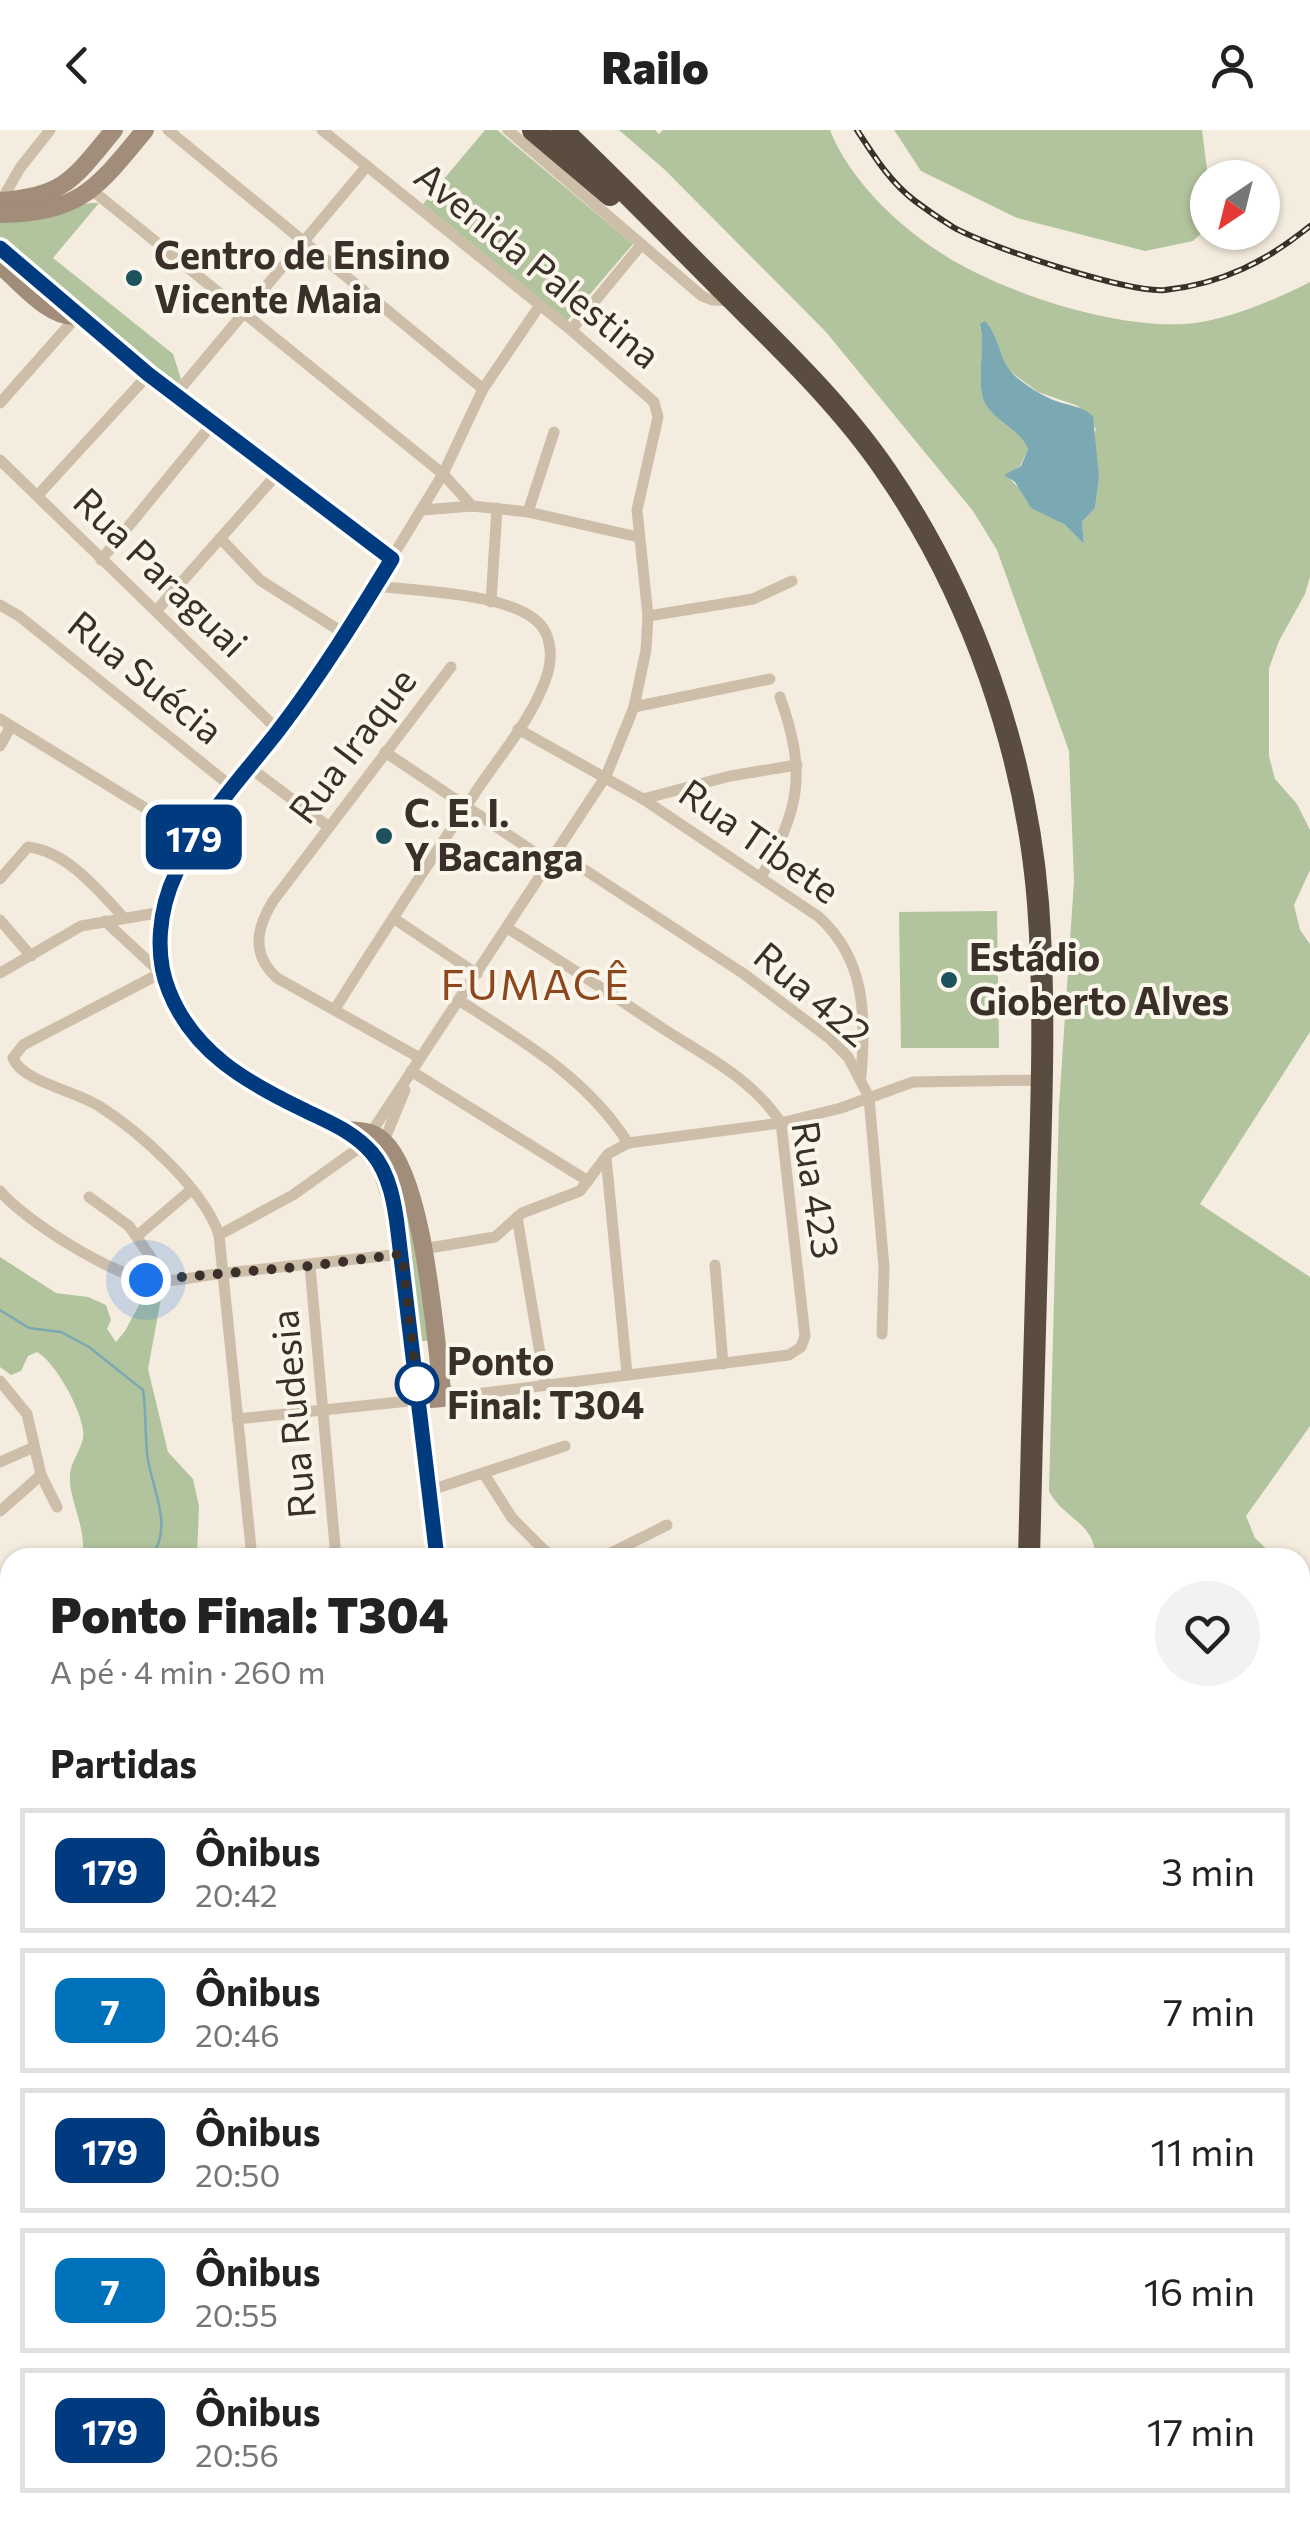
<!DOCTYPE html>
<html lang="pt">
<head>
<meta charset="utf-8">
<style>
  :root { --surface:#fff; --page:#f2f2f2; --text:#222; --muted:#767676; --line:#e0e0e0 }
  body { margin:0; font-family:Commissioner,sans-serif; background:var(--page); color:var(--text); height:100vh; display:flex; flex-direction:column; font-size:38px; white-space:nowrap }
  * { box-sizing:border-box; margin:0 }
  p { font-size:32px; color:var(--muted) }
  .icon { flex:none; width:55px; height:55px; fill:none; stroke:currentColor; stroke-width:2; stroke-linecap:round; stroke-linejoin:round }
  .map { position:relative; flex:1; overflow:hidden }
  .details { position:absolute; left:0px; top:1418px; width:1310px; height:982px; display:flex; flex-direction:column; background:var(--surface); border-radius:30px 30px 0 0; box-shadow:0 2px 8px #0004 }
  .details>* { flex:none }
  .badge { padding:0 20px; border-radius:15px; font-size:35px; line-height:65px }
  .needle { width:65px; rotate:215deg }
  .tools { position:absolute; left:1190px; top:30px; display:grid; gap:20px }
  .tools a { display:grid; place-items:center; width:90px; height:90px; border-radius:50%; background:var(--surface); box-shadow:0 2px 8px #0004; font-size:50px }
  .you { position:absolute; width:50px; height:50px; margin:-25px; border:8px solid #fff; border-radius:50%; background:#1a73e8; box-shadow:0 0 0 15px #1a73e833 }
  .map>.badge { position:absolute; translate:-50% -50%; box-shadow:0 0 0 5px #fff }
  h2 { padding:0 50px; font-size:38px; line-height:90px }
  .round { display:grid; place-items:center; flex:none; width:105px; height:105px; border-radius:52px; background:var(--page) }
  .summary { display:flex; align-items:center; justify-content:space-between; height:170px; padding:0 50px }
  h1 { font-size:48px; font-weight:800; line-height:75px }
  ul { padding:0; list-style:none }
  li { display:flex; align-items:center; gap:30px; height:125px; margin:0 20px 15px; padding:0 30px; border:5px solid var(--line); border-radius:0px }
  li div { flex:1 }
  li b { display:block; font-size:38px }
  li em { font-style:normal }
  li .badge { min-width:110px; font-weight:700; text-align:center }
  header { display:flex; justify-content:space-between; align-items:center; height:130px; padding:0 50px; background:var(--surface); font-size:45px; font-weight:800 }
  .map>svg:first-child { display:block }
  .green { fill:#b2c49d; fill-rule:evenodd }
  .water { fill:#7ba9b3 }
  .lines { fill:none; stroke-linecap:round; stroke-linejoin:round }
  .stream { stroke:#7ba9b3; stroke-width:2.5 }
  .street { stroke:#cdbea9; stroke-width:11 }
  .secondary { stroke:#a18d7a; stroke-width:18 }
  .highway { stroke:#5b4c40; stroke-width:22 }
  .rail-casing { stroke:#3a3029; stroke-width:6 }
  .rail { stroke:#fbf6eb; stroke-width:2.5; stroke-dasharray:8; stroke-linecap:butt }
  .line-casing { stroke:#fff; stroke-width:22 }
  .line { stroke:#003b80; stroke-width:15 }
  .walk { stroke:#3a3029; stroke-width:10; stroke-dasharray:0 18 }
  .poi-dot { fill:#1c515e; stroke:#fbf6eb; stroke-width:4 }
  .stop-dot { fill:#fff; stroke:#003b80; stroke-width:5 }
  .labels { text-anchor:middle; stroke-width:8; stroke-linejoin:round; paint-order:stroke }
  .poi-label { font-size:38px; font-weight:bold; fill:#3a3029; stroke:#fbf6eb; text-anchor:start }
  .street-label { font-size:38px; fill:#3a3029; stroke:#fbf6eb }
  .stop-label { font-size:38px; font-weight:bold; fill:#3a3029; stroke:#fbf6eb; text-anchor:start }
  .quarter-label { font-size:42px; letter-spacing:2.5px; fill:#8d471d; stroke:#fbf6eb }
</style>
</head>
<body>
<header><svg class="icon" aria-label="back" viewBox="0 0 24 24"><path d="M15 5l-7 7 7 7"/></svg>Railo<svg class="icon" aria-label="person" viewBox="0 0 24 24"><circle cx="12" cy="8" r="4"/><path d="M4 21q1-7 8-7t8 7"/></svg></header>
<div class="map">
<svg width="1310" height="2399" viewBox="0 0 1310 2399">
  <rect width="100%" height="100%" fill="#f4ecde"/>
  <g class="green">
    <path d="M485 0H497L633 114 567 191 423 74Z"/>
    <path d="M619 0H655L659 4 663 0H830C849 49 897 95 941 123 1002 163 1122 202 1195 193 1232 188 1277 169 1310 152V447L1305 464 1279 511 1269 538V626L1275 649 1297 674 1310 700V740L1294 775 1300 800 1310 814V902L1200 1074 1310 1147V1296L1246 1386 1255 1408 1275 1427H1095C1096 1393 1062 1388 1049 1361L1059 976 1074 751 1069 621 997 420 973 381 826 202 664 39ZM987 193 1008 240 1038 262 1078 276 1096 299 1093 310 1099 348 1095 378 1082 392 1084 414 1064 394 1027 372 1020 359 1006 345 1020 336 1028 319C1022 299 996 294 986 274 974 250 987 223 980 196Z"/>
    <path d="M894 0H1202L1208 47 1207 98 1193 111 1145 121 1017 88 921 41Z"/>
    <path d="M90 73H99L53 128 173 224 181 249 174 257 0 113V92Z"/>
    <path d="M997 781 999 918H901L899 782Z"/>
    <path d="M385 1022 407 1071 431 1210 418 1212Z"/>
    <path d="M0 1127 56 1163 88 1167 106 1175 111 1190 107 1199 116 1212 125 1201 147 1160 162 1163 148 1239 168 1322 193 1349 199 1376 197 1427H90L83 1420C84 1398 75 1381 71 1360 66 1334 79 1327 83 1308 87 1288 55 1231 37 1222L28 1226 21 1241 11 1245 0 1237Z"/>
    <path d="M0 1474 10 1478V2390H899L898 2399H0Z"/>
    <path d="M1300 1536 1310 1552V1634L1300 1648Z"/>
    <path d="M1300 1966 1310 1969V2052L1300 2047Z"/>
    <path d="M1300 2281 1310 2287V2399H1070L1071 2390H1300Z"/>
  </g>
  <path class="water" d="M985 191C1000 207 999 232 1015 246 1027 256 1042 266 1056 271 1070 276 1082 276 1093 286L1099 348 1095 378 1082 392 1084 414 1064 394 1031 378 1015 352 1004 345 1021 336 1028 319C1021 299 995 293 985 273 975 251 986 221 980 194Z"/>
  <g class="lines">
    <g class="stream">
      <path d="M0 1180 29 1198 61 1202 89 1217 143 1260C146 1281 145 1301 147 1323 150 1357 176 1397 150 1428"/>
      <path d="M0 1720 10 1718"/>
    </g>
    <g class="street">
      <path d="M168 0 483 259"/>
      <path d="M508 0 702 166 712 170 731 171"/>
      <path d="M93 61 443 344 472 376"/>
      <path d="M1 71 20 38 50 0"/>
      <path d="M571 200 641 115"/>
      <path d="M175 265 367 36"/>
      <path d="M0 273 78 185"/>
      <path d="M0 330 278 600"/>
      <path d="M38 365 149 244"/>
      <path d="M423 380 472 376 528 382 638 407"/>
      <path d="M528 382 554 302"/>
      <path d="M220 408 260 450 345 504"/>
      <path d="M391 429 443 344 483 259 540 175"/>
      <path d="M101 430 213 293"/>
      <path d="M491 472 497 378"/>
      <path d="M0 475 19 486 232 657"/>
      <path d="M156 481 278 343"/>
      <path d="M648 486 753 469 792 451"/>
      <path d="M634 577 770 549"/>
      <path d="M0 589 194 708"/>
      <path d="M518 599 643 669 819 787C866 830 866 886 861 946"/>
      <path d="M0 616 11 596"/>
      <path d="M385 622 549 732"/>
      <path d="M249 637 329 697"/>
      <path d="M643 669 730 646 797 635"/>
      <path d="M556 721 744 844 829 908 848 927 869 967 884 1137 882 1204"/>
      <path d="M761 747C800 679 807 643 780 567"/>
      <path d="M0 749 28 717C67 721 99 761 124 788"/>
      <path d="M393 788 477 844"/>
      <path d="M0 790 31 826"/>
      <path d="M105 791 161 843 23 915 13 928C22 952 77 961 99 976 140 1002 204 1059 219 1105L252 1428"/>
      <path d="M0 843 81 796 162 782"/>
      <path d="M460 871C523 911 588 949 628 1013"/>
      <path d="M335 879C381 805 429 733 477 660 501 624 536 584 548 542 552 528 551 510 543 498 519 463 416 461 375 456"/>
      <path d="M420 928 277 848C251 824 256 799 273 771L451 537"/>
      <path d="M411 941 588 1051"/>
      <path d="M373 1024 384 1011 405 960"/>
      <path d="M606 1027 627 1244"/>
      <path d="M0 1061C24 1090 113 1146 150 1150 175 1153 201 1145 226 1143 285 1137 343 1130 402 1124"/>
      <path d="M89 1067 129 1096 152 1129"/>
      <path d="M517 1087 545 1253"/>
      <path d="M219 1105 293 1065 363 1015 606 646 634 577 646 520 648 486 637 380 658 287 654 272 571 200 322 0"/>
      <path d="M137 1106 191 1060"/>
      <path d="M423 1119 495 1107 522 1083 580 1061 608 1024 628 1013 781 993 841 978 913 952 1042 950"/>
      <path d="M715 1135 723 1234"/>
      <path d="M310 1136 336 1428"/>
      <path d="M0 1251 27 1284 41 1345 57 1377"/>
      <path d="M443 1268 789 1225 801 1217 805 1206 781 993C753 949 705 926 662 898 611 864 559 830 507 798"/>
      <path d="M237 1289 419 1270 437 1428"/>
      <path d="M0 1332 34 1317"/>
      <path d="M484 1344 512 1388 552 1428"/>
      <path d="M428 1361 565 1316"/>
      <path d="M0 1381 41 1345"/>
      <path d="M601 1428 667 1395"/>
    </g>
    <g class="secondary">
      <path d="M0 71C66 66 74 48 114 0"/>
      <path d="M0 84C82 82 96 59 145 0"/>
      <path d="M0 119 149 244 391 429 312 554 194 708 175 744 162 782 161 843 187 897 220 932 299 978 346 1000 379 1033 395 1081 419 1270 443 1268C435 1209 425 1049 383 1011 373 1001 360 1001 346 1000"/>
      <path d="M0 135C21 153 49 189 78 186"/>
    </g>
    <g class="highway">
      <path d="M533 0 610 65"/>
      <path d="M562 0C618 53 672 109 726 163 782 219 841 275 886 341 972 466 1026 622 1038 773 1046 879 1041 986 1038 1092 1034 1204 1032 1316 1029 1428"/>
      <path d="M1009 2390 1010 2399"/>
    </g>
    <defs>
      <path id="rail" d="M857 0C874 26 890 52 915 71 927 80 940 89 953 97 988 117 1128 163 1165 160 1222 154 1267 131 1310 96"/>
    </defs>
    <use href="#rail" class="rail-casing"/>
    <use href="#rail" class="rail"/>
  </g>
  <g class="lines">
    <defs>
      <path id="line" d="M0 118 148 244 392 429C356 488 320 546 278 601 242 647 201 690 176 743 159 779 154 824 169 861 193 922 246 952 302 979 328 992 353 1001 372 1023 390 1044 395 1076 398 1102L437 1428"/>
    </defs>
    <use href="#line" class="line-casing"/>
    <use href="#line" class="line"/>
    <path class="walk" d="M146 1150 310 1136 402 1124 417 1254"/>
  </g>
  <g class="poi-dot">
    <circle cx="134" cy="148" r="10"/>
    <circle cx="384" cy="706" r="10"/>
    <circle cx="949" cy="850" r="10"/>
  </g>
  <circle class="stop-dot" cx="417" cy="1254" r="20"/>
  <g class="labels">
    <g class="poi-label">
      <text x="154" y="139">Centro de Ensino<tspan x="154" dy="44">Vicente Maia</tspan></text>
      <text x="404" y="697">C. E. I.<tspan x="404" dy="44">Y Bacanga</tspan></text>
      <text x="969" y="841">Estádio<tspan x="969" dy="44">Gioberto Alves</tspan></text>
    </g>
    <g class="street-label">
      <text transform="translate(537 136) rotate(39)" y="13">Avenida Palestina</text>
      <text transform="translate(160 443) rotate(44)" y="13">Rua Paraguai</text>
      <text transform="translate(145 548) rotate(39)" y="13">Rua Suécia</text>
      <text transform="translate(353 616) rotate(-53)" y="13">Rua Iraque</text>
      <text transform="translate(759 712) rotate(35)" y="13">Rua Tibete</text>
      <text transform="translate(812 865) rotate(40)" y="13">Rua 422</text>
      <text transform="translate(815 1060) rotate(81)" y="13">Rua 423</text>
      <text transform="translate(294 1284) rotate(-95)" y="13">Rua Rudesia</text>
    </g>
    <g class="stop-label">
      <text x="447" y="1245">Ponto<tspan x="447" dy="44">Final: T304</tspan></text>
    </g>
    <g class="quarter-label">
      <text x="536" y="870">FUMACÊ</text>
    </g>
  </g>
</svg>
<div class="tools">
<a><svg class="needle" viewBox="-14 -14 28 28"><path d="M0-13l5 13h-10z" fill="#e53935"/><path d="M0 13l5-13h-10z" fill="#767676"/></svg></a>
</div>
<div class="you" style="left:146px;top:1150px"></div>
<b class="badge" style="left:194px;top:707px;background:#003b80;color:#fff">179</b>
<section class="details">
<div class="summary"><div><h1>Ponto Final: T304</h1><p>A pé · 4 min · 260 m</p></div><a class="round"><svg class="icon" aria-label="heart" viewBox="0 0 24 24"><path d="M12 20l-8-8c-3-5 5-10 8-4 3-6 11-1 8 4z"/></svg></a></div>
<h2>Partidas</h2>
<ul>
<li><span class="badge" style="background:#003b80;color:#fff">179</span><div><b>Ônibus</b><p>20:42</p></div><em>3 min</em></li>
<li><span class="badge" style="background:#0072bc;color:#fff">7</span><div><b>Ônibus</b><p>20:46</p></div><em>7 min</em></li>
<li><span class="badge" style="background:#003b80;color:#fff">179</span><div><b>Ônibus</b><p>20:50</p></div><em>11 min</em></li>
<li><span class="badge" style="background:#0072bc;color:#fff">7</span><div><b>Ônibus</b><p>20:55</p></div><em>16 min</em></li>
<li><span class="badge" style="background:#003b80;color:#fff">179</span><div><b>Ônibus</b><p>20:56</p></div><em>17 min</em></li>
</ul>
</section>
</div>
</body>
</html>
